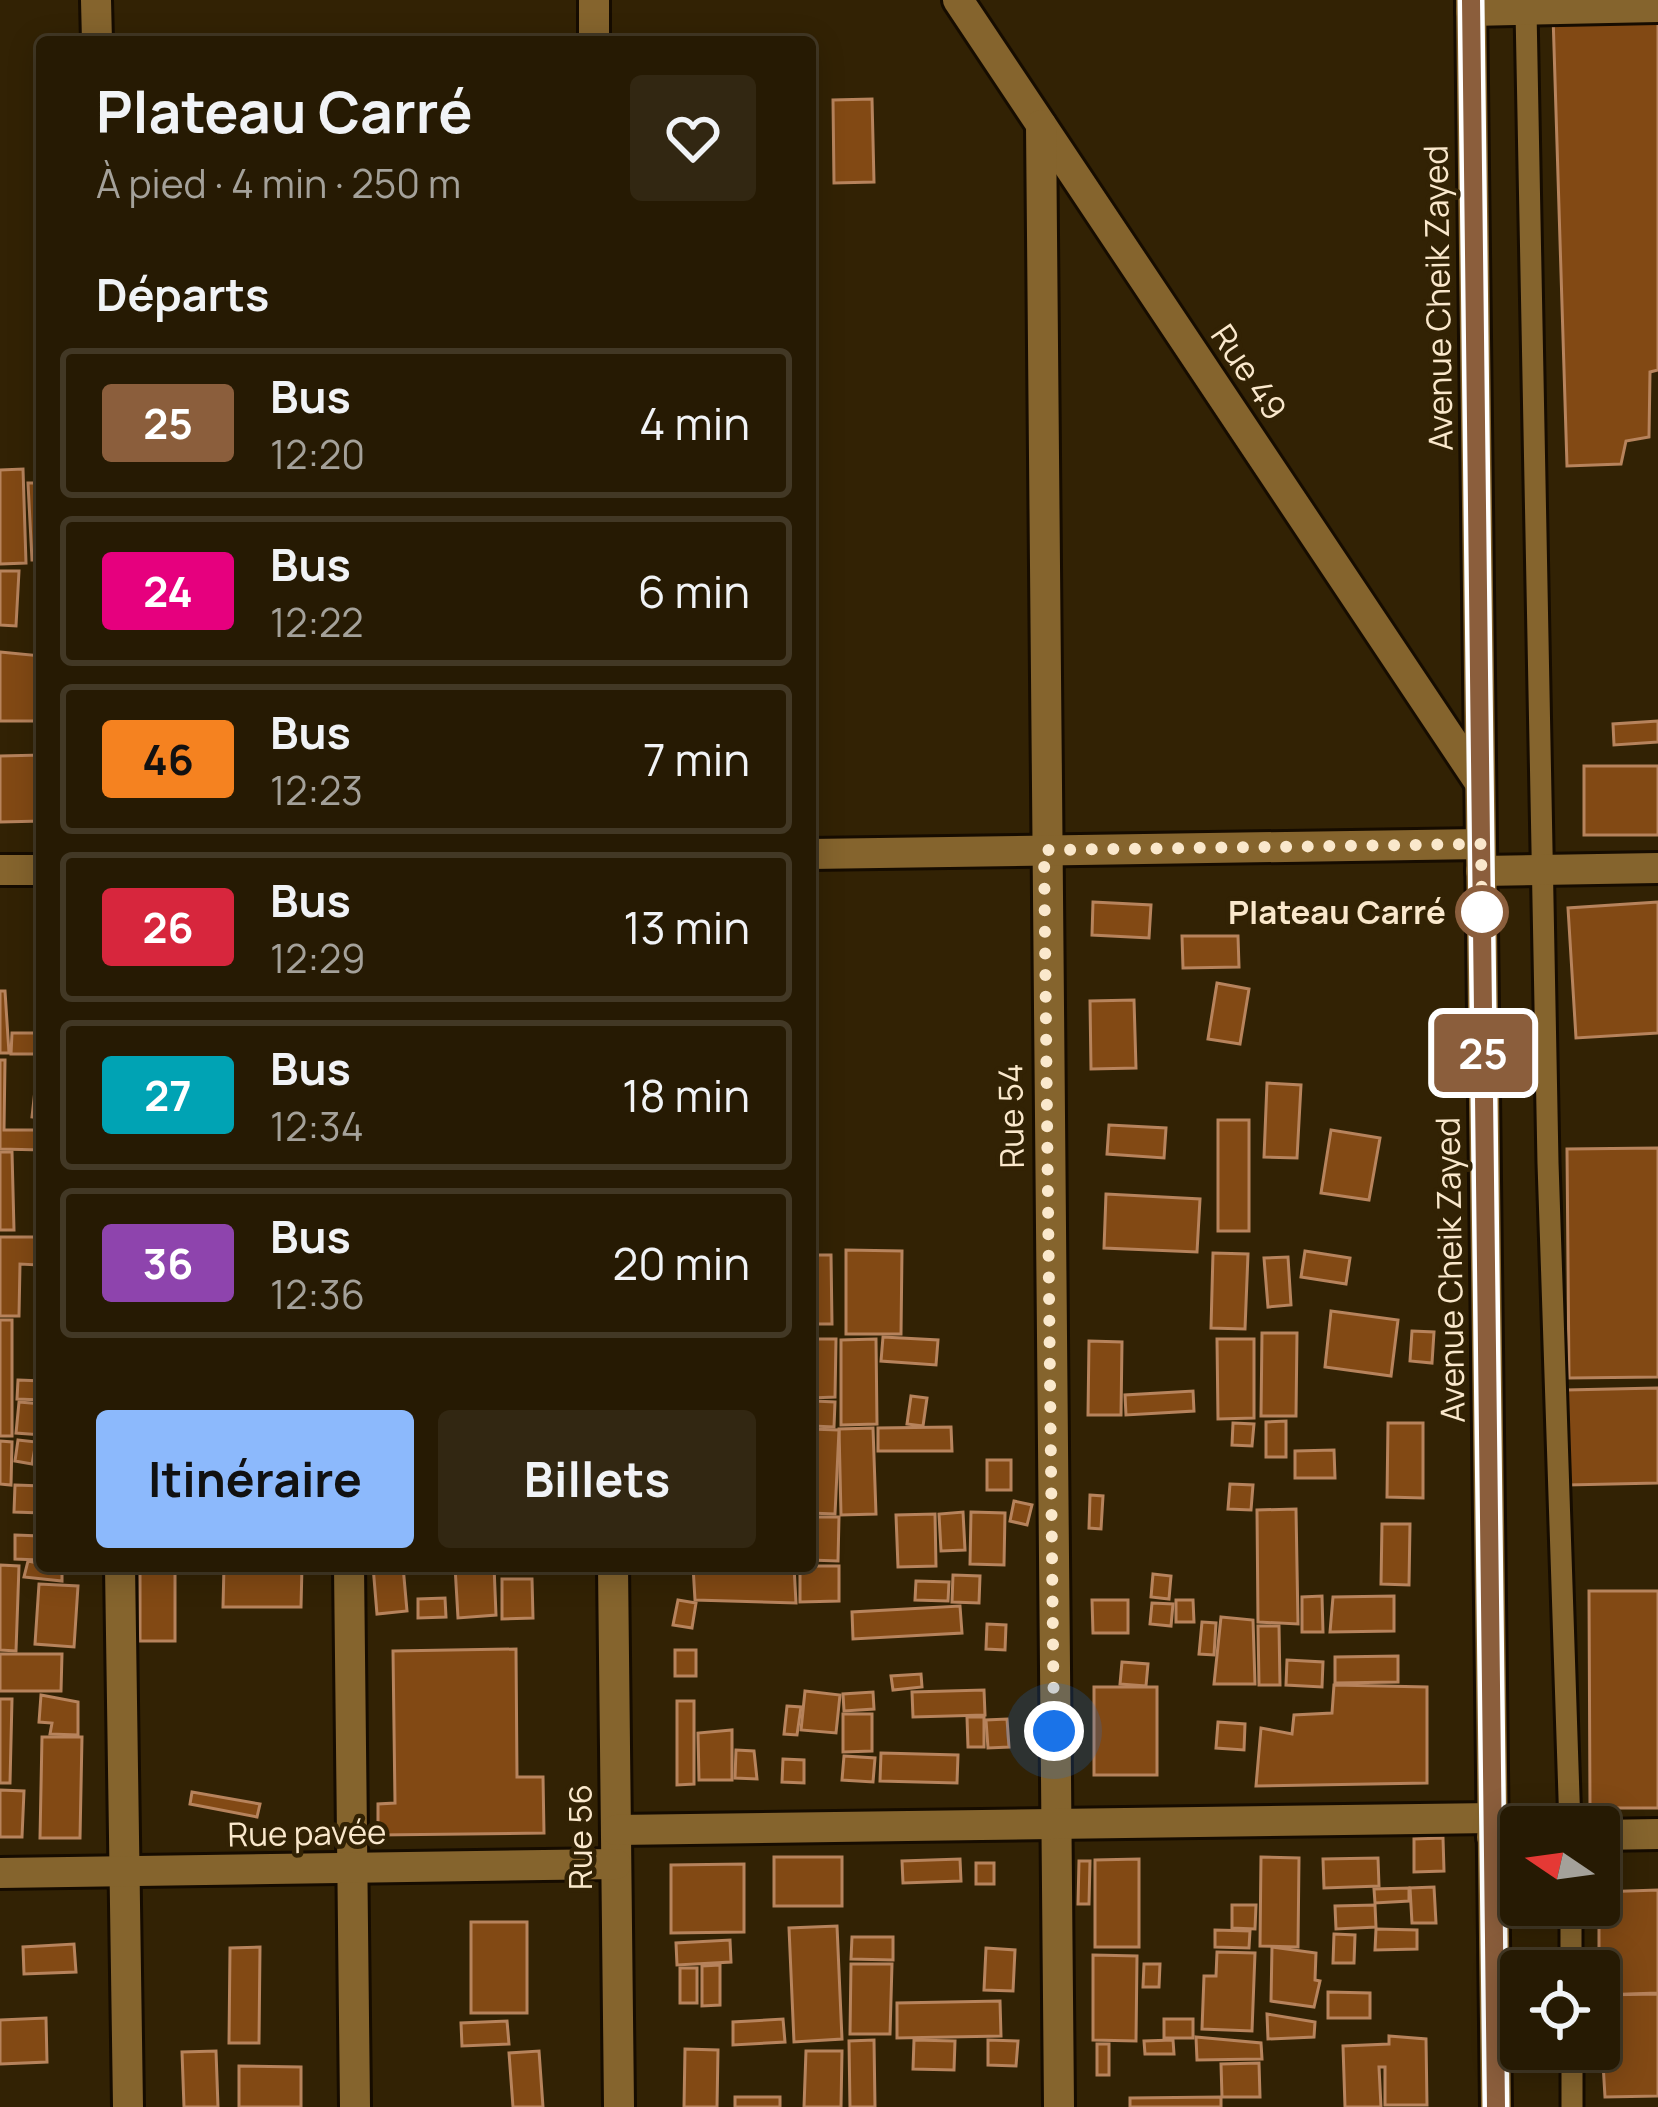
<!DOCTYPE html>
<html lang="fr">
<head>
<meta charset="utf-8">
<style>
  :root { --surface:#261a03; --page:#322712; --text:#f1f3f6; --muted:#a4a19a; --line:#423825; --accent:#8cb9fc }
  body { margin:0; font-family:Manrope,sans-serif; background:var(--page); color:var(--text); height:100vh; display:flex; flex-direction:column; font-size:45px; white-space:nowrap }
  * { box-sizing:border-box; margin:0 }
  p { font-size:39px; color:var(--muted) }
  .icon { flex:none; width:66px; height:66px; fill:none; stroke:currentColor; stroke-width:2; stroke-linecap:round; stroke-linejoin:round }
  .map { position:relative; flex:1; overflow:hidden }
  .details { position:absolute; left:36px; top:36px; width:780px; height:1536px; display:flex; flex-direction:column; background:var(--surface); border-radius:12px; box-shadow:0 6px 30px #0003,0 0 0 3px var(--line) }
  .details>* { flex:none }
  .badge { padding:0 24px; border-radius:9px; font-size:42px; line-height:78px }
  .needle { width:78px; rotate:283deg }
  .tools { position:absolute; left:1500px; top:1806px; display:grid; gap:24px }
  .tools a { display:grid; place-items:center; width:120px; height:120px; border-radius:12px; background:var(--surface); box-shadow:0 6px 30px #0003,0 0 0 3px var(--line); font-size:60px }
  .you { position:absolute; width:60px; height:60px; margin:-30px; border:9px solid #fff; border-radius:50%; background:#1a73e8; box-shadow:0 0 0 18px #1a73e833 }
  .map>.badge { position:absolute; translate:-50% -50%; box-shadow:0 0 0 6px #fff }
  h2 { padding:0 60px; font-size:45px; line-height:108px }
  .round { display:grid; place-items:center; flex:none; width:126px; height:126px; border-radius:12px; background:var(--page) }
  .headline { display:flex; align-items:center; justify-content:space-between; height:204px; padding:0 60px }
  h1 { font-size:57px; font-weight:700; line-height:90px }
  .action { display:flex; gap:24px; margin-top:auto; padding:24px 60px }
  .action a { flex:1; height:138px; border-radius:12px; background:var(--accent); color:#111; font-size:48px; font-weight:700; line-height:138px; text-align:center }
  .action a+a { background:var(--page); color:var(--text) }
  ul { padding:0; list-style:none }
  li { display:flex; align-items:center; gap:36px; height:150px; margin:0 24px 18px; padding:0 36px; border:6px solid var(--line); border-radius:12px }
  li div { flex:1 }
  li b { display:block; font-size:45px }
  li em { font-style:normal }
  li .badge { min-width:132px; font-weight:700; text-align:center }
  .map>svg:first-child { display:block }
  .building { fill:#824914; stroke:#b7835c; stroke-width:3 }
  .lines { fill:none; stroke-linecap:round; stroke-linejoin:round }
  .lane-casing { stroke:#160c00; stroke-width:27 }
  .street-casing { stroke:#160c00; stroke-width:36 }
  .secondary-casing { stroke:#160c00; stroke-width:36 }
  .lane { stroke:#85642d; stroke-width:21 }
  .street { stroke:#85642d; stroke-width:30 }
  .secondary { stroke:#85642d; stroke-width:30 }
  .line-casing { stroke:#fff; stroke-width:27 }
  .line { stroke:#8b5e3c; stroke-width:18 }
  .walk { stroke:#fae8cc; stroke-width:12; stroke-dasharray:0 21.6 }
  .stop-dot { fill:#fff; stroke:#8b5e3c; stroke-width:6 }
  .labels { text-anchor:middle; stroke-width:9; stroke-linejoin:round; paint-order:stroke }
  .street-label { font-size:33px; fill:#fae8cc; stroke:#322204 }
  .stop-label { font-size:33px; font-weight:bold; fill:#fae8cc; stroke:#322204; text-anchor:end }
</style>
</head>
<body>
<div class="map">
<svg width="1658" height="2107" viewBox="0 0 1658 2107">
  <rect width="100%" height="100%" fill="#322204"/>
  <g class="building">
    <path d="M1658 12V370L1650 372 1649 437 1626 441 1621 464 1567 466 1553 15Z"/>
    <path d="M872 99 874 182 834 183 833 100Z"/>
    <path d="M23 469 26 563 0 564V470Z"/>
    <path d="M28 483H42V560H32Z"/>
    <path d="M0 571H19L16 626 0 625Z"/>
    <path d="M0 652 42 656V721H0Z"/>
    <path d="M1658 721V742L1614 745 1613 724Z"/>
    <path d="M42 755V821L0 822V756Z"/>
    <rect x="1584" y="766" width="74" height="69"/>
    <path d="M1093 902 1151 905 1149 938 1092 935Z"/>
    <path d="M1658 902V1033L1576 1038 1568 908Z"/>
    <path d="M1182 936H1238L1239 967 1183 968Z"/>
    <path d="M1217 983 1249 989 1240 1044 1208 1039Z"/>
    <path d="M0 991H5L9 1053H0Z"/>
    <path d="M1134 1000 1136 1068 1091 1069 1090 1001Z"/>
    <path d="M12 1033H42V1054H11Z"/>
    <path d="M0 1060H5L4 1130H42V1150L0 1149Z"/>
    <path d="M38 1063H42V1118L32 1117Z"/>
    <path d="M1267 1083 1301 1085 1297 1158 1264 1157Z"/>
    <rect x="1218" y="1120" width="31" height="111"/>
    <path d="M1109 1125 1166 1128 1164 1158 1107 1154Z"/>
    <path d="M1331 1130 1380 1138 1369 1200 1321 1193Z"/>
    <path d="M1658 1148V1377L1569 1378 1567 1149Z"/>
    <path d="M0 1152H12L14 1230H0Z"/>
    <path d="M1106 1194 1200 1199 1197 1252 1104 1248Z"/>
    <path d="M0 1237H39L38 1265 20 1264 19 1316H0Z"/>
    <path d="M846 1250 902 1251 901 1334H846Z"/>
    <path d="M1305 1251 1350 1258 1346 1284 1301 1277Z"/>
    <path d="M1213 1253 1248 1254 1245 1329 1211 1328Z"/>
    <path d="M810 1255H831L832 1324H810Z"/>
    <path d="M1288 1257 1291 1305 1268 1307 1264 1258Z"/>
    <path d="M1331 1311 1398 1320 1391 1376 1325 1367Z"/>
    <rect x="0" y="1320" width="12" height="116"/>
    <path d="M1412 1331 1434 1332 1432 1363 1410 1361Z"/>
    <path d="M1262 1333H1297L1296 1416H1261Z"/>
    <path d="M883 1337 938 1340 936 1365 881 1361Z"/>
    <path d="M812 1339H836L835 1397 811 1398Z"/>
    <path d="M876 1339 877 1424 841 1425V1340Z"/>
    <path d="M1217 1339H1254V1418L1218 1419Z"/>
    <path d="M1089 1341 1122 1342 1121 1415H1088Z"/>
    <path d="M18 1380 42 1381V1400L17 1399Z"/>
    <path d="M1658 1388V1483L1567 1485 1566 1390Z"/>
    <path d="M1193 1391 1194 1411 1126 1415 1125 1395Z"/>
    <path d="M911 1396 927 1398 923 1426 907 1424Z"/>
    <path d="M814 1401 835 1402 834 1427 813 1426Z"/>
    <path d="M19 1402 42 1404V1435L16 1433Z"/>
    <path d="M1286 1421V1457H1266V1422Z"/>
    <path d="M1233 1423 1254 1424 1252 1446 1232 1445Z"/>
    <path d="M1388 1423H1423V1498L1387 1497Z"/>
    <path d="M951 1427 952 1451H878V1428Z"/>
    <path d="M873 1428 876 1514 841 1515 839 1429Z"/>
    <path d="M810 1429 839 1430 835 1514 810 1513Z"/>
    <path d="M18 1440 36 1442 32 1464 15 1461Z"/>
    <path d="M0 1441 12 1442 11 1485 0 1484Z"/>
    <path d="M1334 1450 1335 1478H1295V1451Z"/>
    <rect x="987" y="1460" width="24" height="30"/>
    <path d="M1230 1484 1253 1485 1251 1510 1228 1509Z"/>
    <path d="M15 1485 42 1486V1513L14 1512Z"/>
    <path d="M1090 1495 1103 1496 1101 1529 1089 1528Z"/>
    <path d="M1014 1501 1032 1505 1027 1525 1010 1521Z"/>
    <path d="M1296 1509 1298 1624 1258 1622 1257 1510Z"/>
    <path d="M963 1512 965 1550 941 1551 939 1514Z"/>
    <path d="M971 1512 1005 1513 1004 1565 970 1564Z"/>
    <path d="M935 1514 936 1566 898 1567 896 1515Z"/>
    <path d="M810 1517H839L838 1561 810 1560Z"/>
    <path d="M1382 1524H1410L1409 1585 1381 1584Z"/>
    <path d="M15 1535 40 1536 39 1560 15 1559Z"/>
    <path d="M28 1561 62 1568V1581L24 1577Z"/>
    <path d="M0 1565 19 1566 16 1651 0 1650Z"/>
    <rect x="140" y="1566" width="35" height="75"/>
    <path d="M224 1566H302L301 1607H223Z"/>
    <path d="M373 1566H403L407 1611 377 1614Z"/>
    <path d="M455 1566H494L496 1615 458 1618Z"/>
    <path d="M693 1566H794L796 1603 695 1600Z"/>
    <path d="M800 1566H839V1601L800 1602Z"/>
    <path d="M1153 1574 1171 1576 1169 1599 1151 1597Z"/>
    <path d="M953 1575 980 1576 979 1603 952 1602Z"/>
    <path d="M502 1579H532L533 1618 502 1619Z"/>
    <path d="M916 1581 949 1582 948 1601 915 1600Z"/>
    <path d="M39 1584 78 1586 74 1647 35 1644Z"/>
    <path d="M1589 1591H1658V1808H1590Z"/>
    <path d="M1322 1596 1323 1632H1302V1597Z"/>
    <path d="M1394 1596V1631L1330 1632 1333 1597Z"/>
    <path d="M445 1598 446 1617 418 1618V1599Z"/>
    <path d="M678 1600 696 1603 692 1628 673 1625Z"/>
    <path d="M1092 1600H1128V1633H1093Z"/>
    <path d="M1176 1600H1193L1194 1622H1176Z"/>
    <path d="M1152 1603 1173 1604 1171 1626 1150 1624Z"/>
    <path d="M960 1606 962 1633 853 1639 852 1612Z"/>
    <path d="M1221 1617 1253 1620 1255 1684H1214Z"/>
    <path d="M1202 1622 1216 1623 1214 1655 1199 1654Z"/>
    <path d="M987 1624 1006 1625 1005 1650 986 1649Z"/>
    <path d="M1258 1626H1279L1280 1685H1259Z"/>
    <path d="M516 1649 517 1777H543L544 1833 378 1835V1804L395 1803 393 1651Z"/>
    <rect x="675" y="1650" width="21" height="26"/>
    <path d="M0 1654H62L61 1691H0Z"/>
    <path d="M1398 1656V1682L1335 1683V1657Z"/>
    <path d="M1287 1660 1323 1662 1322 1687 1286 1685Z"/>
    <path d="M1122 1662 1148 1664 1146 1686 1120 1684Z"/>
    <path d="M921 1674 922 1687 893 1690 891 1676Z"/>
    <path d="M1334 1685 1427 1687V1783L1256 1786 1261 1728 1292 1734 1294 1715 1332 1713Z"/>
    <rect x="1094" y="1687" width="63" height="88"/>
    <path d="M984 1690 985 1715 913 1717 912 1692Z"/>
    <path d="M805 1691 840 1695 836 1733 801 1730Z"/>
    <path d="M873 1692 874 1709 844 1711 843 1694Z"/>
    <path d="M41 1695 78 1702V1735L50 1734 52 1723 39 1722Z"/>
    <path d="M0 1699H12L10 1783H0Z"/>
    <path d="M677 1701H694V1784L677 1785Z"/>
    <path d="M787 1706 801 1707 797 1735 784 1734Z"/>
    <path d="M843 1714H872V1751L843 1752Z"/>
    <path d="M967 1717H984V1747H968Z"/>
    <path d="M1007 1719 1009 1747 988 1748 986 1720Z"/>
    <path d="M1218 1722 1245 1724 1244 1750 1216 1748Z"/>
    <path d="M732 1730V1780H699L698 1733Z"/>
    <path d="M42 1737H82L80 1838H40Z"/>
    <path d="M736 1750 754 1751 757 1779 735 1778Z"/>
    <path d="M881 1753 958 1755 957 1783 880 1781Z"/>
    <path d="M844 1756 875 1758 873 1782 842 1780Z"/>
    <path d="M783 1759 804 1760V1783L782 1782Z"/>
    <path d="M0 1790 24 1791 22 1837H0Z"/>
    <path d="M192 1792 260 1804 257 1817 190 1804Z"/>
    <path d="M1443 1838 1444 1871 1414 1872V1839Z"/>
    <rect x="774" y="1857" width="68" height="49"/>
    <path d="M1261 1857 1299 1858 1298 1947 1260 1946Z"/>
    <path d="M1378 1858 1379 1886 1324 1888 1323 1859Z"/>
    <path d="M960 1859 961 1881 903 1883 902 1861Z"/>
    <path d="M1139 1859V1947H1095V1860Z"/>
    <path d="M1079 1861H1090L1089 1904H1078Z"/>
    <rect x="976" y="1863" width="18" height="21"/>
    <path d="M744 1864V1932L671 1933V1865Z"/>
    <path d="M1434 1887 1436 1923H1412L1410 1888Z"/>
    <path d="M1409 1888V1901L1375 1903 1374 1889Z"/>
    <path d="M1658 1890V1993L1599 1995V1892Z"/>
    <path d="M1232 1905H1256L1255 1929 1232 1928Z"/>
    <path d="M1375 1905 1376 1927 1336 1929 1335 1906Z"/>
    <rect x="471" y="1922" width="56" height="91"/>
    <path d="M837 1926 842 2039 794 2042 789 1928Z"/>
    <path d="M1376 1929 1417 1930V1949L1375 1950Z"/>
    <path d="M1215 1930 1250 1931 1249 1948 1215 1947Z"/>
    <path d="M1334 1934 1355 1935 1354 1963H1333Z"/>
    <path d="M852 1937H893V1960L851 1959Z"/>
    <path d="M730 1940 731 1962 677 1965 676 1943Z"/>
    <path d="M74 1944 76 1972 24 1974 23 1947Z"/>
    <path d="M260 1947 259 2043H229L230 1948Z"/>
    <path d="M1272 1947 1316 1953 1315 1980 1320 1981 1314 2007 1271 2001Z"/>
    <path d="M986 1948 1015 1950 1013 1991 984 1990Z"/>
    <path d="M1217 1952 1255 1953 1252 2031 1202 2029 1204 1976H1216Z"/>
    <path d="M1093 1955 1137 1956 1136 2041 1093 2040Z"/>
    <path d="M851 1964H892L890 2034H850Z"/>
    <path d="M1144 1964H1160L1159 1987H1143Z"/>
    <path d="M720 1965V2005L702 2006V1966Z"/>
    <rect x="680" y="1968" width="17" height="35"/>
    <path d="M1328 1992 1370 1993V2018H1328Z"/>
    <path d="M1658 1994V2096L1605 2097 1599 1995Z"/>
    <path d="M1000 2001 1001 2036 897 2038V2003Z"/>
    <path d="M1267 2014 1315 2022 1314 2037 1268 2039Z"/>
    <path d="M46 2018 47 2062 0 2064V2020Z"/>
    <path d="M783 2019 785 2042 733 2045V2022Z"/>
    <rect x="1164" y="2019" width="29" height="19"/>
    <path d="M507 2021 509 2044 462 2046 461 2023Z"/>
    <path d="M1389 2036 1426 2039 1427 2105H1385V2067H1379L1381 2107H1345L1343 2046 1389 2044Z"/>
    <path d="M1196 2037 1261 2043 1262 2059 1197 2060Z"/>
    <path d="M874 2040 875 2107H850L849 2041Z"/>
    <path d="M914 2040 955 2041 954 2070 913 2069Z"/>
    <path d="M988 2040 1018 2041 1016 2066 988 2065Z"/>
    <path d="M1173 2040 1174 2054H1145L1144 2041Z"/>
    <rect x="1097" y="2044" width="12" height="31"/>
    <path d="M685 2049 718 2050 717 2107H684Z"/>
    <path d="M216 2051 218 2107H184L182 2052Z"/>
    <path d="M539 2051 543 2107H513L509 2053Z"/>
    <path d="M806 2051H842L841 2107H804Z"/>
    <path d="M1259 2063 1260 2097H1222L1221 2064Z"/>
    <path d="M239 2066 301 2067V2107H239Z"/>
    <rect x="735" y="2097" width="45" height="10"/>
    <path d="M1221 2097V2107H1130V2098Z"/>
  </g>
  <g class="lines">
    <defs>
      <g id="lane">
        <path d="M1526 10 1548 1163 1570 1827"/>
        <path d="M1571 1905V1971"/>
        <path d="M1572 2049V2107"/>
      </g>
      <g id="street">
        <path d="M96 0 97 42"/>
        <path d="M594 0V42"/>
        <path d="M958 0 1480 783"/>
        <path d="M1471 11 1658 7"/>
        <path d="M1041 125 1059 2107"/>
        <path d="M810 854 1481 844"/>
        <path d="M0 870H42"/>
        <path d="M1481 871 1658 868"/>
        <path d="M120 1566 128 2107"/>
        <path d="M349 1566 355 2107"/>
        <path d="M613 1566 619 2107"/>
        <path d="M616 1830 1493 1818"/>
        <path d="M1599 1835 1658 1834"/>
        <path d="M1492 1837H1521"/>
        <path d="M0 1873 616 1864"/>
      </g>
      <path id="secondary" d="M1471 0 1496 2107"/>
    </defs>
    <use href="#lane" class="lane-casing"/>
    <use href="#street" class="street-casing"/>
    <use href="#secondary" class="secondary-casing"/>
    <use href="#lane" class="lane"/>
    <use href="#street" class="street"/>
    <use href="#secondary" class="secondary"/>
  </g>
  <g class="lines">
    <defs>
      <path id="line" d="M1471 0 1496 2107"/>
    </defs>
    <use href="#line" class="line-casing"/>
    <use href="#line" class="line"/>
    <path class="walk" d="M1054 1731 1044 850 1481 844 1482 919V912"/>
  </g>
  <circle class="stop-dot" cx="1482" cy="912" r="24"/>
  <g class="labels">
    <g class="street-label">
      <text transform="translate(1438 298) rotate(-91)" y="12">Avenue Cheik Zayed</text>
      <text transform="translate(1249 372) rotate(56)" y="12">Rue 49</text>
      <text transform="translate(1011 1116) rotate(-91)" y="12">Rue 54</text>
      <text transform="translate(1450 1270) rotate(-91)" y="12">Avenue Cheik Zayed</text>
      <text transform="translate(307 1833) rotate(-1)" y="12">Rue pavée</text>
      <text transform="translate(580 1837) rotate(-90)" y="12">Rue 56</text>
    </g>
    <g class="stop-label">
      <text x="1446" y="924">Plateau Carré</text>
    </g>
  </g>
</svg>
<div class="tools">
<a><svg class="needle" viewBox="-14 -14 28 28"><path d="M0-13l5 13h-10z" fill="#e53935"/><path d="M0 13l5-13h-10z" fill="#a4a19a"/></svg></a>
<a><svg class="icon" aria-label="locate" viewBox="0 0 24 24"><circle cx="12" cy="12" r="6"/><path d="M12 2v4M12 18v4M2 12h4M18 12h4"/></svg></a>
</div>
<div class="you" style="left:1054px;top:1731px"></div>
<b class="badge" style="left:1483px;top:1053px;background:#8b5e3c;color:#fff">25</b>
<section class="details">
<div class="headline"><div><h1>Plateau Carré</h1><p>À pied · 4 min · 250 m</p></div><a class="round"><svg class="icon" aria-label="heart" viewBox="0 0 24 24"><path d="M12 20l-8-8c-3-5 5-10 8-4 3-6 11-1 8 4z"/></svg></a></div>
<h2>Départs</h2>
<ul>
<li><span class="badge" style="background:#8b5e3c;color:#fff">25</span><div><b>Bus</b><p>12:20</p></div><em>4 min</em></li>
<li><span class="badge" style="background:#e6007e;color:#fff">24</span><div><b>Bus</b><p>12:22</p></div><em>6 min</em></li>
<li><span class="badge" style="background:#f58220;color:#111">46</span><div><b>Bus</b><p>12:23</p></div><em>7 min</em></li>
<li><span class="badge" style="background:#d7263d;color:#fff">26</span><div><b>Bus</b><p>12:29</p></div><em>13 min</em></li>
<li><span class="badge" style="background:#00a3b4;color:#fff">27</span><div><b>Bus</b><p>12:34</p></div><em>18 min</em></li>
<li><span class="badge" style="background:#8e44ad;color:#fff">36</span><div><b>Bus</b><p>12:36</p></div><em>20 min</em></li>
</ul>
<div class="action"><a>Itinéraire</a><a>Billets</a></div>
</section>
</div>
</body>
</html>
